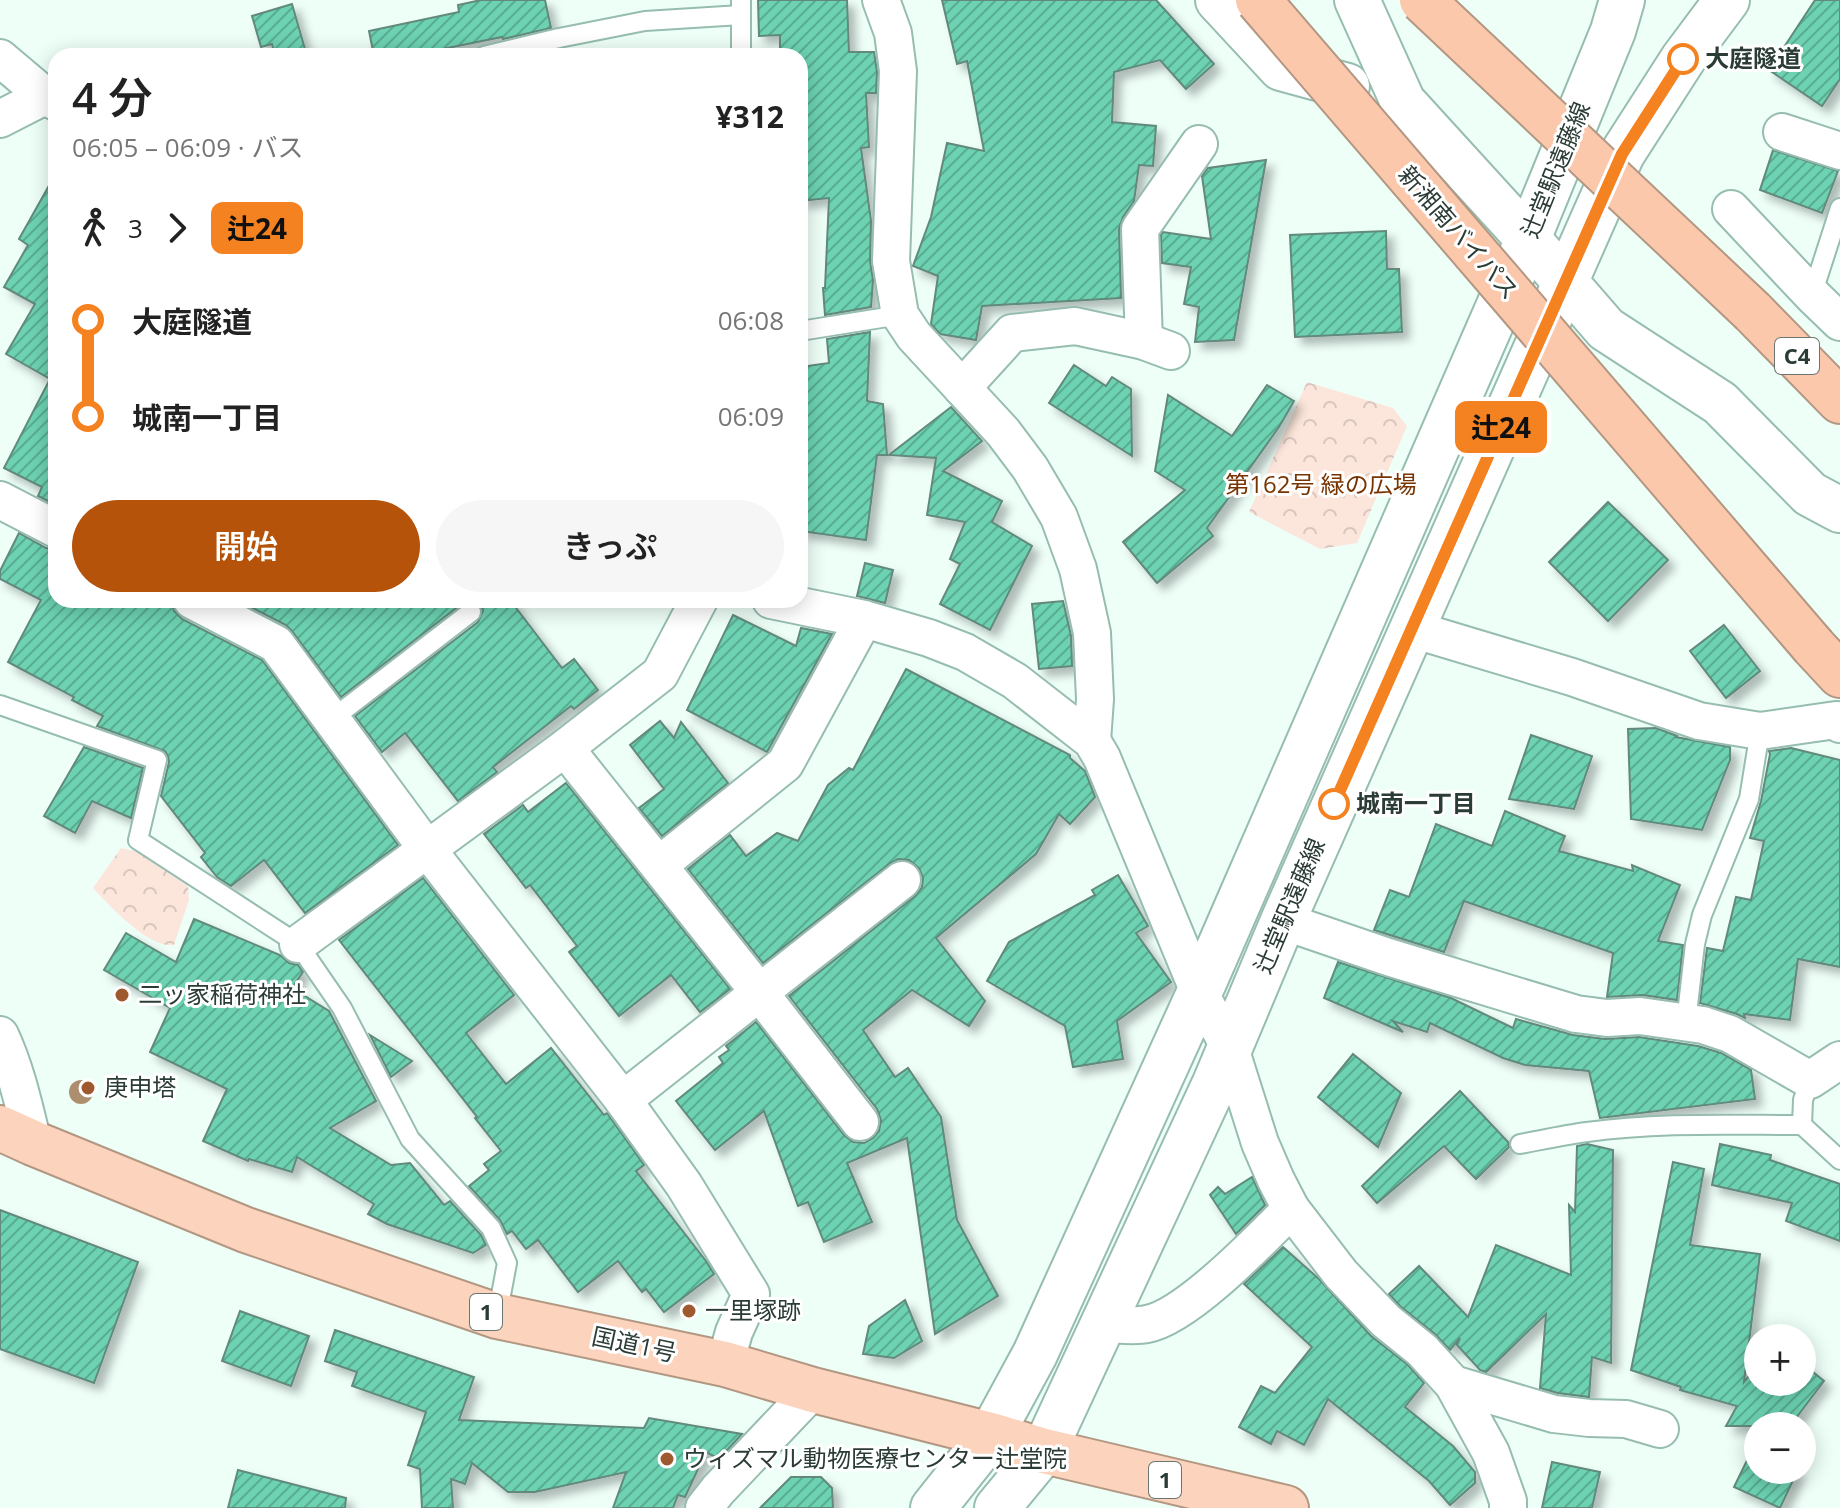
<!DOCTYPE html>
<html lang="ja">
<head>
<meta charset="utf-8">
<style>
  :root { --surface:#fff; --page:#f6f6f6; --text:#222; --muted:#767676; --accent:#b45309 }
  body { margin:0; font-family:"Open Sans","Noto Sans JP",sans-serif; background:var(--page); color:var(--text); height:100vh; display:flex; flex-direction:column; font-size:30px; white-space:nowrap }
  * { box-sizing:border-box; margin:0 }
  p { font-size:26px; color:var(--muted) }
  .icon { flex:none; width:44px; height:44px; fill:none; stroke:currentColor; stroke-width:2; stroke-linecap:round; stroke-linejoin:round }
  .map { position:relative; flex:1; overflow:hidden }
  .side { position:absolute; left:48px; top:48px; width:760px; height:560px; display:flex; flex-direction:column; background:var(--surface); border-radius:24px; box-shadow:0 4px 20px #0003 }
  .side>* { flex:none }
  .badge { padding:0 16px; border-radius:12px; font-size:28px; line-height:52px }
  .fabs { position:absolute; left:1744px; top:1324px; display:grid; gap:16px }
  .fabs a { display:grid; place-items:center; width:72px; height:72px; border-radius:50%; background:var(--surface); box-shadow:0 4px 20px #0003; font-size:40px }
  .map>.badge { position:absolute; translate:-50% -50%; box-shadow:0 0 0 4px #fff }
  .legs { display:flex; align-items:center; gap:12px; height:88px; padding:0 24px; font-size:26px }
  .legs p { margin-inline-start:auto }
  .head { display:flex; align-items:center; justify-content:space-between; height:136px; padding:0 24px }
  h1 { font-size:44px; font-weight:600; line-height:60px }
  .action { display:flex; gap:16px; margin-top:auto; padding:16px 24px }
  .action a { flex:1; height:92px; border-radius:48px; background:var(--accent); color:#fff; font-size:32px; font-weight:600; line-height:92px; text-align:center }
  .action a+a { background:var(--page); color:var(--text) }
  ul { padding:0 24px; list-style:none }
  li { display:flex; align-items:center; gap:28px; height:96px; font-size:30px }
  li i { display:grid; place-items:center; width:12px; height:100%; margin:0 10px; background:currentColor }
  li i::after { content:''; width:20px; height:20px; margin:-10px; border:6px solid; border-radius:50%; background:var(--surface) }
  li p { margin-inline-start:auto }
  li:first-child i { background:linear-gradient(#0000 50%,currentColor 0) }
  li:last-child i { background:linear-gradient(currentColor 50%,#0000 0) }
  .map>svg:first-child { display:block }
  .forest { fill:url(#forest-crowns) }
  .building { fill:url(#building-hatch); stroke:#62897b; stroke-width:2; filter:url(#shadow) }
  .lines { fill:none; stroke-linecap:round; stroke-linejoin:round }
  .service-casing { stroke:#96bdaf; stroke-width:22 }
  .minor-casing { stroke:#96bdaf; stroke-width:40 }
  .tertiary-casing { stroke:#96bdaf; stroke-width:48 }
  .trunk-casing { stroke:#b29782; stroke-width:48 }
  .motorway-casing { stroke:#b29782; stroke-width:48 }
  .service { stroke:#fff; stroke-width:18 }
  .minor { stroke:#fff; stroke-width:36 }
  .tertiary { stroke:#fff; stroke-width:44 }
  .trunk { stroke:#fcd3bc; stroke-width:44 }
  .motorway { stroke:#fbc8ac; stroke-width:44 }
  .motorway-bridge-casing { stroke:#b29782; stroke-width:48; stroke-linecap:butt }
  .motorway-bridge { stroke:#fbc8ac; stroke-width:44 }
  .tree { fill:#ad8f70 }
  .line-1-casing { stroke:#fff; stroke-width:18 }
  .line-1 { stroke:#f58220; stroke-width:12 }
  .stop-1-dot { fill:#fff; stroke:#f58220; stroke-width:4 }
  .poi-dot { fill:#9f592e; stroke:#fff; stroke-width:3 }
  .labels { text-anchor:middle; stroke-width:6; stroke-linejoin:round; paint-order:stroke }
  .shield { fill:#fff; stroke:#6b7672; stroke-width:2 }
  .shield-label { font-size:22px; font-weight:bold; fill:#2b3b35 }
  .stop-label { font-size:24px; font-weight:bold; fill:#2b3b35; stroke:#fff; text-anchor:start }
  .street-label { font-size:24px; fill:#2b3b35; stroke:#fff }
  .park-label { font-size:24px; fill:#773400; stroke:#fff }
  .poi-label { font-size:24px; fill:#2b3b35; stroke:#fff; text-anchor:start }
</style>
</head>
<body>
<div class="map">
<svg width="1840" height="1508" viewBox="0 0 1840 1508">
  <defs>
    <pattern id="forest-crowns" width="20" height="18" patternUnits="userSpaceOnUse" patternTransform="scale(2)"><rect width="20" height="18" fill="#fce6db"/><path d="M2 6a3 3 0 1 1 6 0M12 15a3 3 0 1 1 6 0" fill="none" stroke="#d8c6bd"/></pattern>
    <pattern id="building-hatch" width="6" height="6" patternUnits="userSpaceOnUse" patternTransform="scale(2)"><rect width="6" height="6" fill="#6cd2b2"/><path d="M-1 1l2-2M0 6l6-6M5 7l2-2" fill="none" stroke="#59ac92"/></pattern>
    <filter id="shadow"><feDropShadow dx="7" dy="7" stdDeviation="4" flood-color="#0004"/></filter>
  </defs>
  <rect width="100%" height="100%" fill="#eefff8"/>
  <g class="forest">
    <path d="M1307 382 1393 408 1407 426 1357 543 1320 549 1249 512Z"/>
    <path d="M121 848 144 853 188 883 189 900 174 945C149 949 110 906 93 888Z"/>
  </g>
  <g class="building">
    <path d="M481 0H545L551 28 503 39 502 37 428 52 429 56H374L369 31 459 12 458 5Z"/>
    <path d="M758 0H847L849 52H874L877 72 876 93H866L869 147 861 148 871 221 870 261 873 280 871 307 825 315 823 288H825L829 198 800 201V56H780V35L759 36Z"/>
    <path d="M942 0H1156L1214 64 1186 89 1160 60 1114 72 1112 122 1156 126 1153 166 1139 165 1134 201 1123 217 1119 229 1121 298 982 306 976 340 940 334 931 324 938 276 913 266 931 217 947 143 984 151 967 61 957 64Z"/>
    <path d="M1815 0H1840V79L1822 106 1769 70Z"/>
    <path d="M292 4 307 56H275L272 44 261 47 252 16Z"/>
    <path d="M1773 150 1838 171 1822 213 1760 190Z"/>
    <path d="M1266 160 1234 340 1195 342 1199 307 1184 304 1191 267 1162 263 1161 235 1163 232 1211 239 1202 176 1208 168Z"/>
    <path d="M56 173V505L38 496 42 487 4 468 50 379 6 354 35 304 4 287 28 245 19 239Z"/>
    <path d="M1386 231 1387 269H1399L1402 332 1295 337 1290 235Z"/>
    <path d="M870 332 867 401 883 404 887 455H877L866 540 800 531V367L829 363 827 339Z"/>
    <path d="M1074 365 1106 386 1112 377 1131 389 1132 456 1049 403Z"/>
    <path d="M1267 385 1294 401 1279 427 1207 528 1213 536 1157 583 1123 542 1185 490 1155 471 1168 395 1232 436Z"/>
    <path d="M951 407 982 441 943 471 1002 501 992 522 1032 546 990 630 940 604 960 564 950 559 965 522 927 515 936 458 889 455Z"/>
    <path d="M1608 502 1668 560 1608 621 1549 562Z"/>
    <path d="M19 533 46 548 56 550V600H171L174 611 182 619 262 660 398 845 305 913 264 860 231 886 217 877 201 857 205 853 161 796 169 762 168 756 165 751 97 726 103 716 72 700 74 697 8 662 41 600 0 579V571Z"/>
    <path d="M865 563 893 570 885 603 857 596Z"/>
    <path d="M237 600H510L562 668 574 659 598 690 574 709 571 706 493 767 497 772 458 801 405 733 382 752 355 716 478 622 483 611 480 604 470 600 464 602 341 697 292 631 286 625Z"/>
    <path d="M1063 601 1071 636 1072 666 1039 669 1032 604Z"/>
    <path d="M733 615 796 646 801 628 832 634 767 752 687 710Z"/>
    <path d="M1724 625 1760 671 1726 698 1690 651Z"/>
    <path d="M906 669 1070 755V758L1085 771 1095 797 1070 824 1059 814 1036 854 936 938 985 1001 969 1026 912 990 863 1030 895 1077 908 1068 941 1117 957 1220 998 1296 935 1334 907 1138 847 1163 872 1222 824 1242 808 1202 798 1206 764 1111 715 1150 676 1101 723 1063 719 1057 729 1050 726 1046 756 1022 844 1135 853 1142 864 1143 873 1138 879 1131 881 1120 877 1109 789 996 915 896 922 887 923 878 919 868 909 860 898 859 889 864 763 963 688 869 730 835 746 856 777 833 798 841 828 785 849 768 853 770Z"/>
    <path d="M660 721 674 738 681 722 728 783 662 836 639 808 664 789 630 745Z"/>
    <path d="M1656 728 1677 736 1676 737 1730 747V760L1702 830 1631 819 1628 729Z"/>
    <path d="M1531 735 1592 756 1574 809 1509 799Z"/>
    <path d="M84 747 143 768 131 818 92 801 75 833 44 816Z"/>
    <path d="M1791 748 1840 760V967L1798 959 1790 1020 1744 1014 1745 1018 1737 1014 1700 1003 1707 948 1723 951 1736 897 1751 900 1764 841 1750 838 1761 801 1770 754 1769 751Z"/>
    <path d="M566 783 730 989 700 1012 671 975 619 1016 569 952 577 946 530 885 526 888 484 834 523 805 528 812Z"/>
    <path d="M1505 811 1565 836 1559 851 1633 871 1632 865 1680 885 1658 941 1683 945 1677 1000 1643 995 1607 997 1613 953 1464 901 1444 952 1374 930 1390 890 1409 897 1436 824 1492 846Z"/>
    <path d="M1118 875 1148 926 1136 933 1171 982 1117 1021 1123 1059 1073 1067 1065 1026 987 981 1009 942 1095 895 1092 890Z"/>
    <path d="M423 878 514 995 466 1033 506 1084 551 1048 604 1115 607 1113 644 1165 636 1171 706 1261 714 1274 664 1312 646 1289 642 1292 618 1261 578 1292 538 1240 526 1249 512 1231 507 1234 500 1220 469 1186 489 1170 484 1164 501 1151 475 1118 477 1117 339 940Z"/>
    <path d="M194 919 280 955 289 963 298 965 303 972 292 988 329 1011 376 1101 330 1128 391 1165 410 1163 444 1205 450 1201 481 1235 486 1245 473 1253 387 1224 368 1214 374 1204 297 1157 292 1172 249 1159 248 1161 203 1141 227 1089 150 1052 170 1008 104 970 126 933 176 962Z"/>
    <path d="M1338 962 1451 998 1513 1028 1516 1019 1573 1035 1605 1039 1639 1037 1698 1046 1721 1053 1751 1070 1755 1099 1600 1118 1589 1071 1525 1065 1503 1058 1430 1023 1427 1032 1393 1021 1403 1032 1324 998Z"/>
    <path d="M370 1035 412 1061 391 1077Z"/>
    <path d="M1353 1054 1401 1093 1378 1147 1318 1097Z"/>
    <path d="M1460 1091 1508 1142 1509 1147 1476 1179 1444 1146 1377 1203 1362 1186Z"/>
    <path d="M1587 1144 1613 1150 1611 1363 1592 1357 1589 1397 1558 1393 1540 1388 1546 1314 1486 1372 1480 1370 1457 1345 1460 1338 1450 1350 1435 1334 1400 1306 1389 1294 1419 1266 1468 1317 1496 1245 1571 1275 1569 1205 1575 1212 1577 1146Z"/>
    <path d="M1720 1144 1771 1155 1770 1160 1840 1184V1241L1786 1221 1792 1203 1712 1185Z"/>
    <path d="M1673 1162 1704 1169 1690 1245 1760 1254 1744 1382 1758 1365V1382H1802V1363L1824 1381 1790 1426H1726L1737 1406 1680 1390 1681 1387 1631 1370Z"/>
    <path d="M1252 1177 1265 1205 1236 1234 1210 1195 1218 1187 1225 1194Z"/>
    <path d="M0 1210 138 1262 94 1383 0 1349Z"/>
    <path d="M1283 1247 1319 1279 1371 1336 1408 1365 1424 1383 1405 1407 1453 1446 1475 1472V1483L1450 1505 1429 1481 1328 1399 1304 1445 1277 1431 1271 1444 1239 1427 1261 1386 1275 1393 1312 1347 1244 1284Z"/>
    <path d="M905 1300 922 1341 894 1358 863 1354 869 1326Z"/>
    <path d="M240 1311 309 1336 291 1386 222 1361Z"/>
    <path d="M335 1330 474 1377 459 1420 644 1428 649 1418 742 1434 719 1459 706 1452 685 1497 678 1495 673 1508H613L626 1472 535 1492H508L472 1463 465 1484 451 1479 453 1508H422L420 1469 408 1465 426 1412 352 1386 357 1372 325 1361Z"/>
    <path d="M1753 1448 1758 1450V1470H1798L1780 1508 1734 1487Z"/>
    <path d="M1552 1462 1600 1472 1592 1508H1542Z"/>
    <path d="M238 1470 346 1498 345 1508H228Z"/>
    <path d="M791 1477H821L832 1488 833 1508H760Z"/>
  </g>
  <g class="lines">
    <defs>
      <g id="service">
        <path d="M741 0V56"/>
        <path d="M484 56 559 38 645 21 741 15"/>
        <path d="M1812 295 1840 208"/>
        <path d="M800 331 900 315"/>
        <path d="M0 705 157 760 138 840 298 944 342 1008 410 1139 491 1228 507 1263 497 1316"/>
        <path d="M332 719 471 612"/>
        <path d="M1686 1023 1695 944 1702 915 1749 799 1760 731"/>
        <path d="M1802 1125 1840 1160"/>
        <path d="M1520 1144C1542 1140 1564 1135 1587 1132 1658 1122 1730 1125 1802 1125L1803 1100 1810 1080"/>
      </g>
      <g id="minor">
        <path d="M881 0 893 33 898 71 891 261 900 315 914 336 1003 432 1030 468 1059 517 1078 569 1092 633 1095 699 1092 741"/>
        <path d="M0 58 45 96 56 102"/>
        <path d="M0 119 45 96"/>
        <path d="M1782 132 1840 151"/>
        <path d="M1731 209 1812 295 1840 322"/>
        <path d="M1144 341 1140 229 1199 144"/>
        <path d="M962 388 1012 333 1075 326 1144 341 1171 351"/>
        <path d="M0 500 56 529"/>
        <path d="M192 600 276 644 427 849 623 1100 684 1185 751 1294 734 1332 725 1364"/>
        <path d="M771 600 864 619 929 638 965 652 1015 681 1092 741 1102 758 1199 992 1230 1048 1260 1143 1276 1180 1291 1209 1341 1274 1386 1321 1422 1350 1453 1384 1491 1453 1508 1501V1508"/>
        <path d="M1412 629 1572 677 1699 721 1760 731 1836 720 1840 724"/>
        <path d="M565 748 759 992 860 1122"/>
        <path d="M659 865 785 764 864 619"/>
        <path d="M1283 921 1388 957 1576 1014 1607 1018 1640 1016 1703 1025 1730 1034 1810 1080 1840 1060"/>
        <path d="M298 944 565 748 660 674 699 600"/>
        <path d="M0 1035C16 1069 24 1106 33 1143"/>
        <path d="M623 1100 902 880"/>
        <path d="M1104 1324C1117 1324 1134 1327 1147 1324 1187 1317 1261 1239 1291 1209"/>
        <path d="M1453 1384 1554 1414 1589 1418 1626 1419 1660 1429"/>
        <path d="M704 1508 718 1490 813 1390"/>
      </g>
      <g id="tertiary">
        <path d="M1218 0 1281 68 1347 86"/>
        <path d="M1357 0 1403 102 1528 239 1606 329 1720 403 1810 494 1840 510"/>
        <path d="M933 1508 991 1435 1035 1354 1205 980 1528 239 1613 31 1622 0"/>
        <path d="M997 1508 1044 1451 1215 1083 1283 921 1622 154 1683 59 1727 0"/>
      </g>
      <path id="trunk" d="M0 1128 33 1143 246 1230 497 1316 725 1364 813 1390 991 1435 1044 1451 1286 1508"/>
      <g id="motorway">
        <path d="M1753 312 1840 401"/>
        <path d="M1814 647 1840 675"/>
      </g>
    </defs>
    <use href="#service" class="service-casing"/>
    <use href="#minor" class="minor-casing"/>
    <use href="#tertiary" class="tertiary-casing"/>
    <use href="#trunk" class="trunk-casing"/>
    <use href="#motorway" class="motorway-casing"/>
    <use href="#service" class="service"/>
    <use href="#minor" class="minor"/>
    <use href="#tertiary" class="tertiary"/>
    <use href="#trunk" class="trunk"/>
    <use href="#motorway" class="motorway"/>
    <defs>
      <g id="motorway-bridge">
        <path d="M1258 0 1814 647"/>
        <path d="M1422 0 1753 312"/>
      </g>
    </defs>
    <use href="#motorway-bridge" class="motorway-bridge-casing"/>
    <use href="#motorway-bridge" class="motorway-bridge"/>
  </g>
  <circle class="tree" cx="81" cy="1092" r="12"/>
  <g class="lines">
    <defs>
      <path id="line-1" d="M1334 804 1622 154 1683 59"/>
    </defs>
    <use href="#line-1" class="line-1-casing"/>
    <use href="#line-1" class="line-1"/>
  </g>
  <g class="stop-1-dot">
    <circle cx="1683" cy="59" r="14"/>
    <circle cx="1334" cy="804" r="14"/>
  </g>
  <g class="poi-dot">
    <circle cx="122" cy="995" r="8"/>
    <circle cx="88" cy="1088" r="8"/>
    <circle cx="689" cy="1311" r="8"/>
    <circle cx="667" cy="1459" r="8"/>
  </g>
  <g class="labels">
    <g class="shield">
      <rect x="1775" y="338" width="44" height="36" rx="6"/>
      <rect x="470" y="1294" width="32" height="36" rx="6"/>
      <rect x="1149" y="1462" width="32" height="36" rx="6"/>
    </g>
    <g class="shield-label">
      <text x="1797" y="364">C4</text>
      <text x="486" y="1320">1</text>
      <text x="1165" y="1488">1</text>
    </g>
    <g class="stop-label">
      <text x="1705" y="67">大庭隧道</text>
      <text x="1356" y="812">城南一丁目</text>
    </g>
    <g class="street-label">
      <text transform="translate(1556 170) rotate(-68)" y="8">辻堂駅遠藤線</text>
      <text transform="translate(1458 233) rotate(49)" y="8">新湘南バイパス</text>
      <text transform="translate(1290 906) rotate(-67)" y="8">辻堂駅遠藤線</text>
      <text transform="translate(634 1345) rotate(12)" y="8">国道1号</text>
    </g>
    <g class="park-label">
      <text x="1321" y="493">第162号 緑の広場</text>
    </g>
    <g class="poi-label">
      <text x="138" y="1003">二ッ家稲荷神社</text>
      <text x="104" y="1096">庚申塔</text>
      <text x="705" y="1319">一里塚跡</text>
      <text x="683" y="1467">ウィズマル動物医療センター辻堂院</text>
    </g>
  </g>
</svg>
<div class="fabs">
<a>+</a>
<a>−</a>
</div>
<b class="badge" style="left:1501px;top:427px;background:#f58220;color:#111">辻24</b>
<section class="side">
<div class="head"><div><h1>4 分</h1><p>06:05 – 06:09 · バス</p></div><b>¥312</b></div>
<div class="legs"><svg class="icon" aria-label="walk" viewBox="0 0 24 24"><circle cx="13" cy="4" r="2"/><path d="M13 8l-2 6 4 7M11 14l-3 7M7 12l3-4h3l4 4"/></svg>3<svg class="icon" aria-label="forward" viewBox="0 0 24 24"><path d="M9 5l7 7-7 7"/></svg><b class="badge" style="background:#f58220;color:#111">辻24</b></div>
<ul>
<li><i style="color:#f58220"></i><b>大庭隧道</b><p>06:08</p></li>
<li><i style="color:#f58220"></i><b>城南一丁目</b><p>06:09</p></li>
</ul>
<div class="action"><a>開始</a><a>きっぷ</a></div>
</section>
</div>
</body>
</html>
